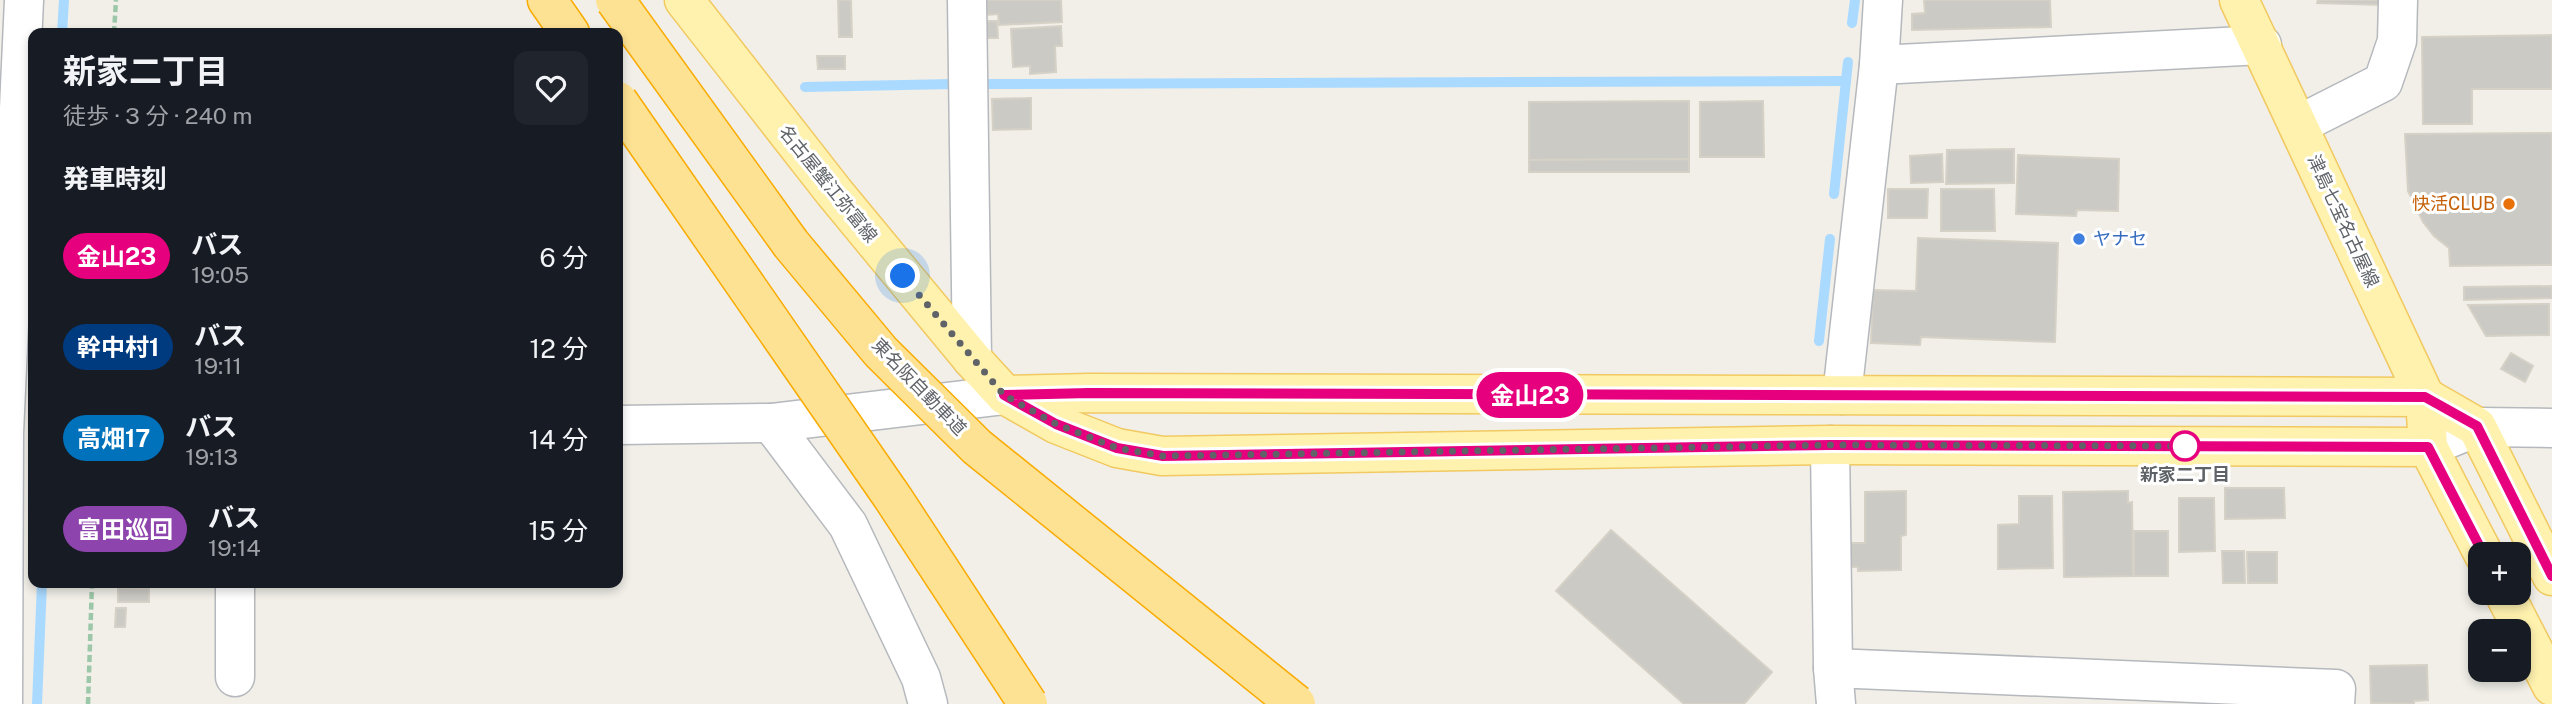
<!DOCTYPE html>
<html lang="ja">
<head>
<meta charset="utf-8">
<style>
  :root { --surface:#171b24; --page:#20242c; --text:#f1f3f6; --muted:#9ea1a6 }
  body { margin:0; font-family:"Public Sans","Noto Sans JP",sans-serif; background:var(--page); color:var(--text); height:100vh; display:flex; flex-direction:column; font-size:26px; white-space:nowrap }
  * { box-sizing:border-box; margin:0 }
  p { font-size:23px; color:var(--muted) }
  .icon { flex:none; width:38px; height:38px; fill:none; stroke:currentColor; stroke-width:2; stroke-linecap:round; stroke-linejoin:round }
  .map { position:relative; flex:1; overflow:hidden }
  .details { position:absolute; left:28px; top:28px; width:595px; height:560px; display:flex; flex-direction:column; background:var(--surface); border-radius:14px; box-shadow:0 4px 10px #0003 }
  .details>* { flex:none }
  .badge { padding:0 14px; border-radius:23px; font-size:24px; line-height:46px }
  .fabs { position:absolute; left:2468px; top:542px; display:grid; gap:14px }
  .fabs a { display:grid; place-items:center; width:63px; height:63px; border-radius:14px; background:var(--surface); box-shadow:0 4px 10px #0003; font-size:35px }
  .you { position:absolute; width:35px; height:35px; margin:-18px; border:5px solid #fff; border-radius:50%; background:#1a73e8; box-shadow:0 0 0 10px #1a73e833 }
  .map>.badge { position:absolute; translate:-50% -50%; box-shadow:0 0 0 4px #fff }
  h2 { padding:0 35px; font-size:26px; line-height:63px }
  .round { display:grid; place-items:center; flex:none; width:74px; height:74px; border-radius:14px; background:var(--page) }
  .summary { display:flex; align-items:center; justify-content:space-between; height:119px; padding:0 35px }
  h1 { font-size:33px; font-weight:700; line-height:52px }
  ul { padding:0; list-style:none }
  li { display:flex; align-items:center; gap:21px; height:91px; padding:0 35px }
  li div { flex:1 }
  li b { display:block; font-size:26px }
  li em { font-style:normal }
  li .badge { min-width:77px; font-weight:700; text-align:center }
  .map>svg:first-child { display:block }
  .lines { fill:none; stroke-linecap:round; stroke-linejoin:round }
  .stream { stroke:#aadaff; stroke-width:10 }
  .building { fill:#cccac5; stroke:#d6d1c6; stroke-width:2 }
  .minor-casing { stroke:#b5b8bc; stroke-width:41 }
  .major-casing { stroke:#f2c960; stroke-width:41 }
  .highway-casing { stroke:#f9ab00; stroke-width:41 }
  .path { stroke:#9cc7a9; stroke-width:4.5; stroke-dasharray:7 3.5; stroke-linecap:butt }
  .minor { stroke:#fff; stroke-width:38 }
  .major { stroke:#fff2af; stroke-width:38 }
  .highway { stroke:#fde293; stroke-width:38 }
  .highway-bridge-casing { stroke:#f9ab00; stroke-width:41; stroke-linecap:butt }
  .highway-bridge { stroke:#fde293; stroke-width:38 }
  .line-casing { stroke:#fff; stroke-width:16 }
  .line { stroke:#e6007e; stroke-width:10 }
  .walk { stroke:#5f6368; stroke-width:7; stroke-dasharray:0 12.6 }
  .food-dot { fill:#e8710a; stroke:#fff; stroke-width:2.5 }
  .shop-dot { fill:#3f7fe0; stroke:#fff; stroke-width:2.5 }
  .stop-dot { fill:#fff; stroke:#e6007e; stroke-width:3.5 }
  .labels { text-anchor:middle; stroke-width:6; stroke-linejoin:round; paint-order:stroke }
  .street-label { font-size:18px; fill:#5f6368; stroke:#fff }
  .food-label { font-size:18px; fill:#c56008; stroke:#fff; text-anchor:end }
  .shop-label { font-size:18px; fill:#366cbe; stroke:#fff; text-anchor:start }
  .stop-label { font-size:18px; font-weight:bold; fill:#5f6368; stroke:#fff }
</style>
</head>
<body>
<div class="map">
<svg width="2552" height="704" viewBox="0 0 2552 704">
  <rect width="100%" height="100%" fill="#f1efe8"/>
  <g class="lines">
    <g class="stream">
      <path d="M1852 23 1855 0"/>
      <path d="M62 33 64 0"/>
      <path d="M984 84 1846 81"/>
      <path d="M805 87 953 84"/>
      <path d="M1834 194 1848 62"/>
      <path d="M1819 341 1830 239"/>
      <path d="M37 704 42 583"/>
    </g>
  </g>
  <g class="building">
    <path d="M838 0H851L852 37H839Z"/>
    <path d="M986 0H1061L1062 22 999 25 998 14 987 15Z"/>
    <path d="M1924 0H2050L2051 27 1912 30V14L1925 13Z"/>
    <path d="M2318 0H2384V5L2317 3Z"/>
    <path d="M980 21H997L998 38H980Z"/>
    <path d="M1061 26 1062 46H1055L1056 72 1030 74V66L1013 67 1011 29Z"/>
    <path d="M2552 35V89H2472V124H2423L2422 37Z"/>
    <path d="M817 56H845V69H818Z"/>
    <path d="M1031 98V129L993 130 992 99Z"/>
    <path d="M1689 101V159L1529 160V102Z"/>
    <path d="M1763 101 1764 157H1700V102Z"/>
    <path d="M2552 133V265L2450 266 2449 248 2434 236 2423 222 2408 191 2405 134Z"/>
    <path d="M2014 149V183L1946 184 1947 150Z"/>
    <path d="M1942 154 1943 182 1911 183 1910 156Z"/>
    <path d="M2018 155 2119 159 2118 211 2077 210 2076 216 2016 214Z"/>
    <path d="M1689 159V172H1529V160Z"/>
    <path d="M1888 189H1928L1927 218H1888Z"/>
    <path d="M1941 189H1994L1995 231H1941Z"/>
    <path d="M1918 238 2058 243 2055 342 1921 337 1920 345 1871 343 1873 290 1916 291Z"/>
    <path d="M2552 286V298L2464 300V287Z"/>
    <path d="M2549 304V335L2486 336 2468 305Z"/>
    <path d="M2511 353 2533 366 2525 382 2501 369Z"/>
    <path d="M2225 488H2284L2285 518 2225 519Z"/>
    <path d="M1906 491V535L1901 536V570L1858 571V567H1850L1849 543H1865V492Z"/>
    <path d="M2128 491V503L2132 502 2133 576 2064 577 2063 492Z"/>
    <path d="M2019 496H2052L2053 568 1998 569V525L2019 524Z"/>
    <path d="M2179 498H2214L2215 551 2179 552Z"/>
    <path d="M1611 530 1772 672 1744 704H1684L1556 591Z"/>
    <rect x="2134" y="531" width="34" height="45"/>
    <path d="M2222 551H2244L2245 583H2223Z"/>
    <path d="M2247 552H2277V583H2248Z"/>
    <path d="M118 588 149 589V602H118Z"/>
    <path d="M116 608H126L125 627H115Z"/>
    <path d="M2427 665 2428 700 2414 701V704L2371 703 2370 666Z"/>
  </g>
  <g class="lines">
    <defs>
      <g id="minor">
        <path d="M967 0 972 359"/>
        <path d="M1879 65 2262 45"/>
        <path d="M2298 125 2383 82 2397 41 2398 0"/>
        <path d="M1842 395 1879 65 1883 0"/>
        <path d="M771 423 848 525 921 678 928 704"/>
        <path d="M618 425 771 423 1005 395"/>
        <path d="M1830 445 1833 668 1836 704"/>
        <path d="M2428 447 2477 427 2552 428"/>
        <path d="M1833 668 2336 689 2335 704"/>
        <path d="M235 677V583"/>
        <path d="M3 704 4 433 24 0"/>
      </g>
      <g id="major">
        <path d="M684 0 834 192 972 359 1005 395 1056 424 1117 448 1162 456 1830 445 2428 447"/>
        <path d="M2239 0 2425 397 2428 447 2484 555"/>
        <path d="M1005 395 1089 393 2425 397 2477 427 2552 576"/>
        <path d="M2504 593 2552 686"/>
      </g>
      <path id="highway" d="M547 0 570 33"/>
    </defs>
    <use href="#minor" class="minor-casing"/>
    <use href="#major" class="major-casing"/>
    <use href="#highway" class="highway-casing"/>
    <g class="path">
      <path d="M114 33 116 0"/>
      <path d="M88 704 92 583"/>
    </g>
    <use href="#minor" class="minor"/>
    <use href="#major" class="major"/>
    <use href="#highway" class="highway"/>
    <defs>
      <g id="highway-bridge">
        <path d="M615 0 791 244 881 352 977 447 1296 704"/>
        <path d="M618 101 893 498 1028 704"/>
      </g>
    </defs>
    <use href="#highway-bridge" class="highway-bridge-casing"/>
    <use href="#highway-bridge" class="highway-bridge"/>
  </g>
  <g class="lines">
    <defs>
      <path id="line" d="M2484 555 2428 447 1830 445 1163 456 1117 448 1056 424 1004 395 1089 393 2425 397 2477 426 2552 576"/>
    </defs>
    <use href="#line" class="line-casing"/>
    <use href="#line" class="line"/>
    <path class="walk" d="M903 276 1004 395 1056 424 1117 448 1163 456 1830 445 2185 446"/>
  </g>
  <circle class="food-dot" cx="2509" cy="204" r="7"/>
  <circle class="shop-dot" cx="2079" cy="239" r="7"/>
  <circle class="stop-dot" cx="2185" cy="446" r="14"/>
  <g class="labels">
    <g class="street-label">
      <text transform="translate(828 184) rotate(51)" y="6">名古屋蟹江弥富線</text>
      <text transform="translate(2343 221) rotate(65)" y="6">津島七宝名古屋線</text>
      <text transform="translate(919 387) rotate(46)" y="6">東名阪自動車道</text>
    </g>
    <g class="food-label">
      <text x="2495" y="210">快活CLUB</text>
    </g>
    <g class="shop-label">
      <text x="2093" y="245">ヤナセ</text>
    </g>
    <g class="stop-label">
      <text x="2185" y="481">新家二丁目</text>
    </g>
  </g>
</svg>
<div class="fabs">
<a>+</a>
<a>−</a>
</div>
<div class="you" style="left:903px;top:276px"></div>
<b class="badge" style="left:1530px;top:395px;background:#e6007e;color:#fff">金山23</b>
<section class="details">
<div class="summary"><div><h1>新家二丁目</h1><p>徒歩 · 3 分 · 240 m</p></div><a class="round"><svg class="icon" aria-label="heart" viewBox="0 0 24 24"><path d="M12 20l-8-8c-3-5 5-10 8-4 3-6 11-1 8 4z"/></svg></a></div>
<h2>発車時刻</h2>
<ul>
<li><span class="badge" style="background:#e6007e;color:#fff">金山23</span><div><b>バス</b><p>19:05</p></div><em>6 分</em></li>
<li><span class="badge" style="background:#003b80;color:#fff">幹中村1</span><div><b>バス</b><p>19:11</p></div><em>12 分</em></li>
<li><span class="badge" style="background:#0072bc;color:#fff">高畑17</span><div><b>バス</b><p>19:13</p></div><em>14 分</em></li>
<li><span class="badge" style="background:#8e44ad;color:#fff">富田巡回</span><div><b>バス</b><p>19:14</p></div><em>15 分</em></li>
</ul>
</section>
</div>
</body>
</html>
